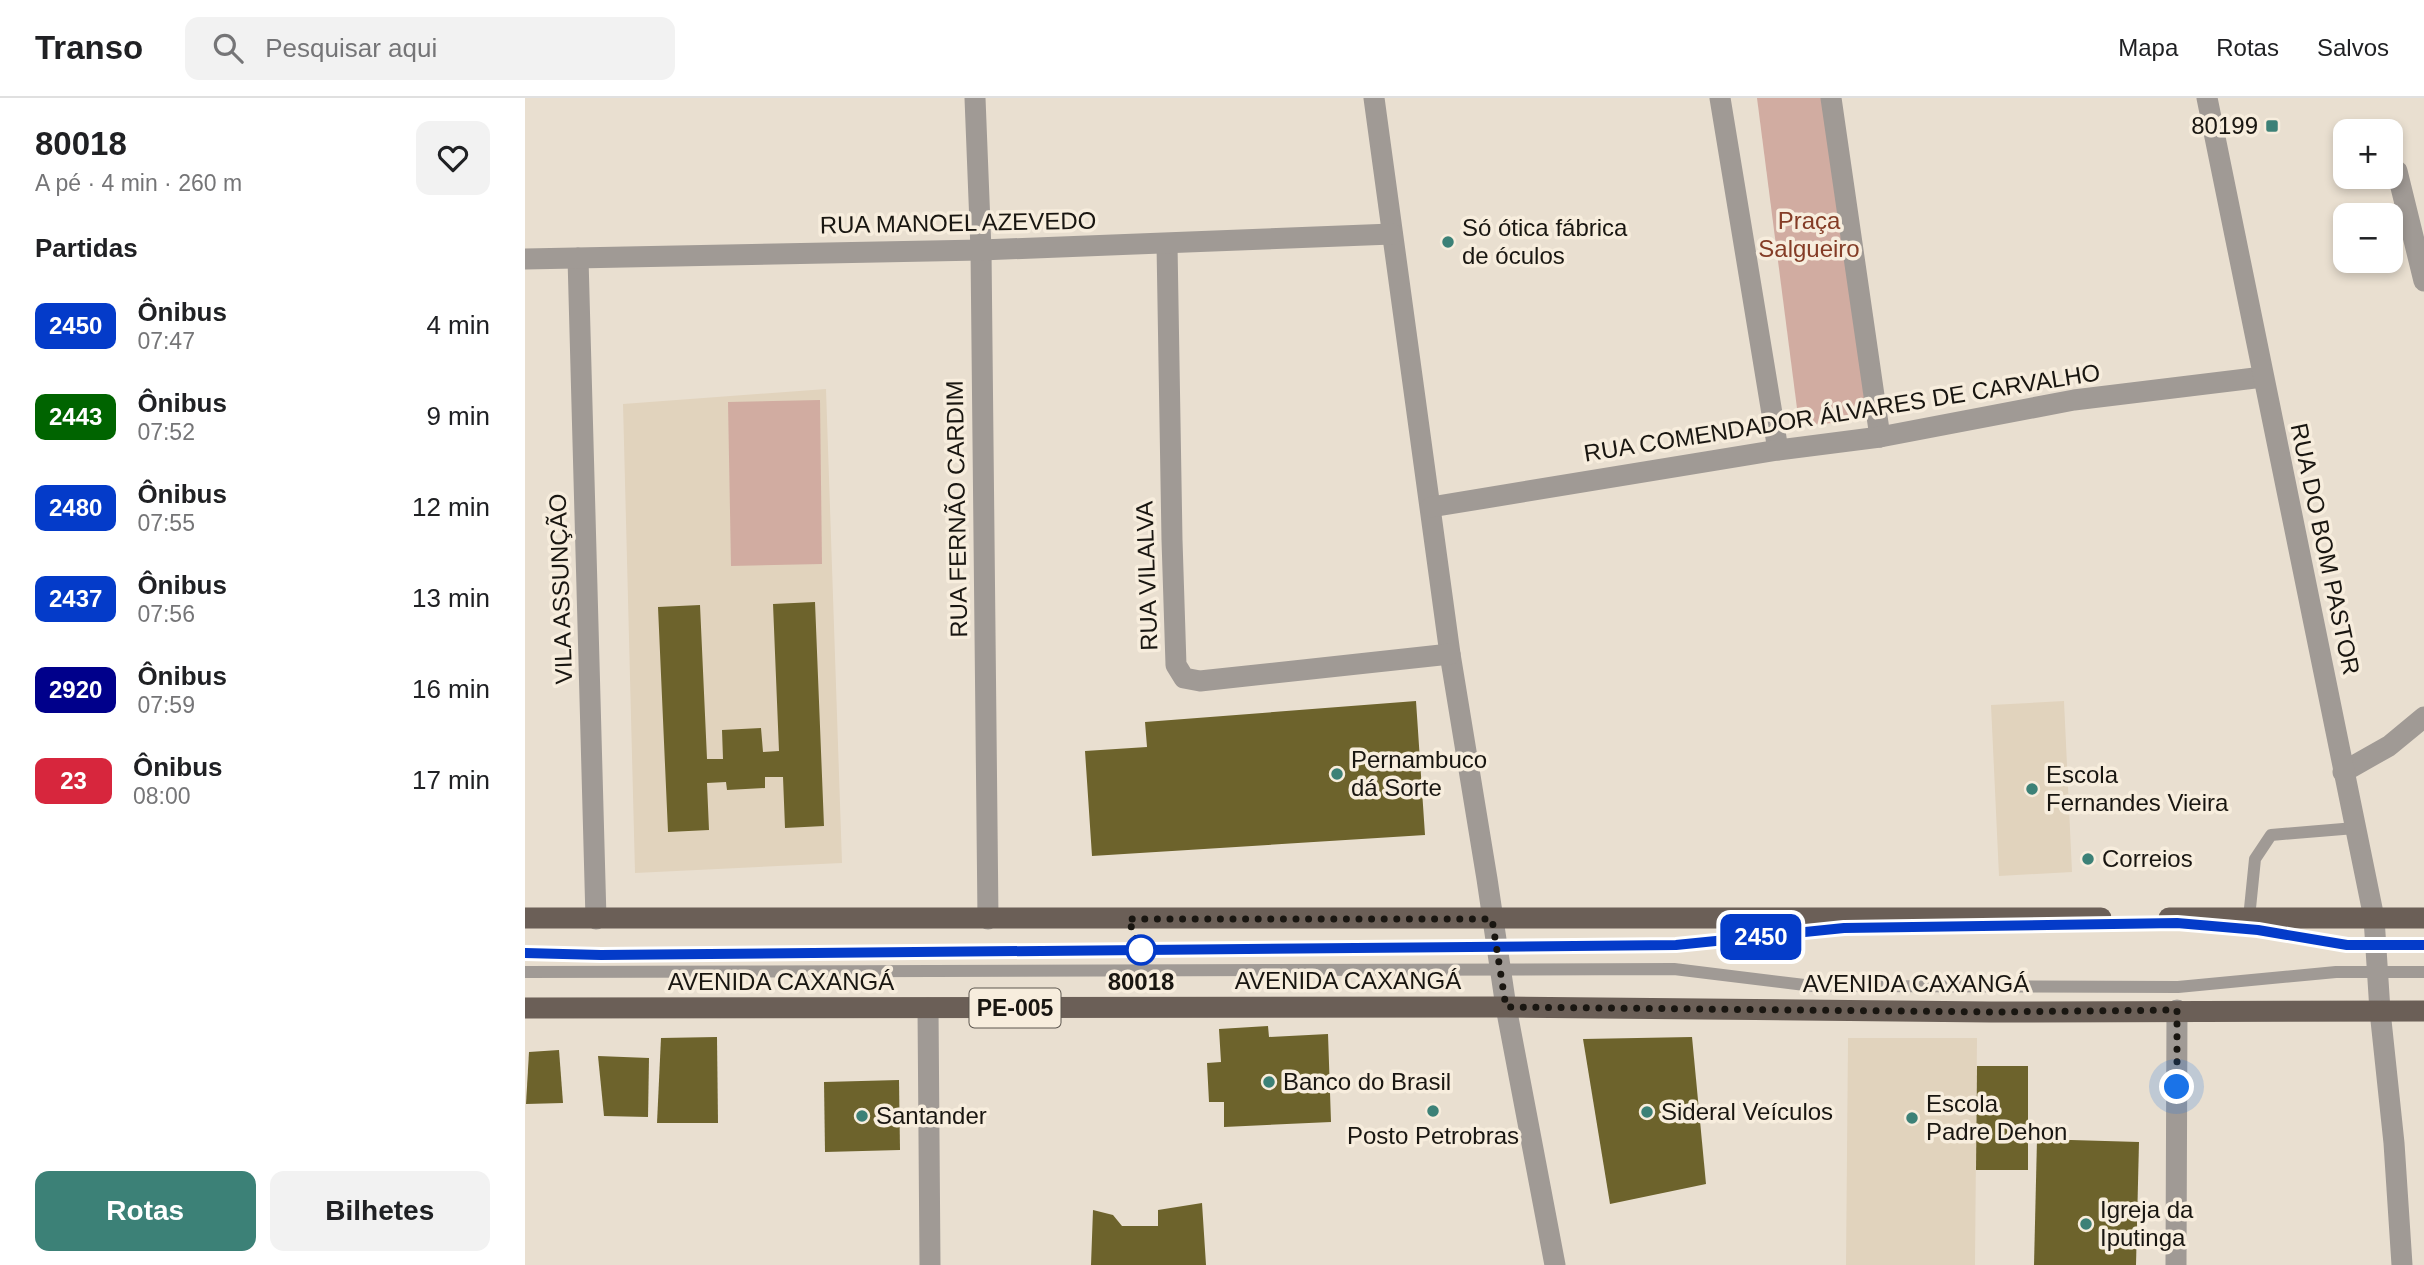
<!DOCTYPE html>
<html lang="pt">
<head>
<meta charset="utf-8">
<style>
  :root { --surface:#fff; --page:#f2f2f2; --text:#202124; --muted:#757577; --line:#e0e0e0; --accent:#3c8177 }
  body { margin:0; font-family:Arial,sans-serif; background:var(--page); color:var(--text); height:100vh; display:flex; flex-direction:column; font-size:26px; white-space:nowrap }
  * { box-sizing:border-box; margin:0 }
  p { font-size:23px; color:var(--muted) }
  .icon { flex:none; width:38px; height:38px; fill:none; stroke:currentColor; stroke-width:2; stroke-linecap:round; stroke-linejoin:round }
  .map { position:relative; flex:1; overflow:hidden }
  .drawer { display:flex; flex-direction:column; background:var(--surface); width:525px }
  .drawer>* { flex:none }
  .badge { padding:0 14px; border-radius:10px; font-size:24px; line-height:46px }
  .fabs { position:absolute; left:1808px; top:21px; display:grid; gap:14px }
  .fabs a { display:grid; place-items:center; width:70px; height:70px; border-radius:14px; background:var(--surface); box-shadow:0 4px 10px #0003; font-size:35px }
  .you { position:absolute; width:35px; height:35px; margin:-18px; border:5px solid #fff; border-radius:50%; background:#1a73e8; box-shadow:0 0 0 10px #1a73e833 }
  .map>.badge { position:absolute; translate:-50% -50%; box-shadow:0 0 0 4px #fff }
  h2 { padding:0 35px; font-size:26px; line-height:63px }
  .round { display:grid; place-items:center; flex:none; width:74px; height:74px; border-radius:14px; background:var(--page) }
  .head { display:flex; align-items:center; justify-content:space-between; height:119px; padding:0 35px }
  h1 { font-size:33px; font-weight:700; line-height:52px }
  .cta { display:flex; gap:14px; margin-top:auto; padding:14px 35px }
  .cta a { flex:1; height:80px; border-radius:14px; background:var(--accent); color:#fff; font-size:28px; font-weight:700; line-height:80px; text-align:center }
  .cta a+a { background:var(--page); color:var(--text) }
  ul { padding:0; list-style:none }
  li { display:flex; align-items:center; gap:21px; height:91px; padding:0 35px }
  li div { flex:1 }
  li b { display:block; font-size:26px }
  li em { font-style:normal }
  li .badge { min-width:77px; font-weight:700; text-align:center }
  header { display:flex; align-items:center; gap:42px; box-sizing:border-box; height:98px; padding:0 35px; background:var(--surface); border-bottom:2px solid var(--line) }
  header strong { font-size:33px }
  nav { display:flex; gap:38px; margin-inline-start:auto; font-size:24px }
  .search { width:490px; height:63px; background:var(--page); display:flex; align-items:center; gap:18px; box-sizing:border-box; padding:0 24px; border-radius:14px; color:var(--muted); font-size:26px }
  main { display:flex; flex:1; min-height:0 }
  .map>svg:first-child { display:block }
  .built { fill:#e1d3bd }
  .green { fill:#d1aca1 }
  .building { fill:#6d632c }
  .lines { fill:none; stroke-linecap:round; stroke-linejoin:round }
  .service { stroke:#a09a95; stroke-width:12 }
  .minor { stroke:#a09a95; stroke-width:21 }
  .tertiary { stroke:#a09a95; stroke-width:21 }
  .primary { stroke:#6b5f57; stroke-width:21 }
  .service-bridge { stroke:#a09a95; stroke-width:12 }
  .line-casing { stroke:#fff; stroke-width:16 }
  .line { stroke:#043bc9; stroke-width:10 }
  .walk { stroke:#191611; stroke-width:7; stroke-dasharray:0 12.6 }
  .poi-dot { fill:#3c8177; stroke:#f7eddd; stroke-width:2.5 }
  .stop-dot { fill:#fff; stroke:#043bc9; stroke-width:3.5 }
  .labels { text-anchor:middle; stroke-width:7; stroke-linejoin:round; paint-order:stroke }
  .shield { fill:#f7eddd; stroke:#5c564e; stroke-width:2 }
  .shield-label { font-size:23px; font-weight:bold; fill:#191611 }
  .poi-label { font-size:24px; fill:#191611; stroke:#f7eddd; text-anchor:start }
  .park-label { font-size:24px; fill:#843c26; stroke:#f7eddd }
  .street-label { font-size:24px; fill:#191611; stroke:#f7eddd }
  .stop-label { font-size:24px; font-weight:bold; fill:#191611; stroke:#f7eddd }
</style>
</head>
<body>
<header>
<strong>Transo</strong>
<div class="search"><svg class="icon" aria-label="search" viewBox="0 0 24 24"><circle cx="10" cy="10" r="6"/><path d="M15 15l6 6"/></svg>Pesquisar aqui</div>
<nav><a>Mapa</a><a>Rotas</a><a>Salvos</a></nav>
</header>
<main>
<section class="drawer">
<div class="head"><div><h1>80018</h1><p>A pé · 4 min · 260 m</p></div><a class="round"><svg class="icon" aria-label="heart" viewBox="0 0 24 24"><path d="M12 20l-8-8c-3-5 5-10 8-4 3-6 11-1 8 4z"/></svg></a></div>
<h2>Partidas</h2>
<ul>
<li><span class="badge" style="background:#043bc9;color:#fff">2450</span><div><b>Ônibus</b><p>07:47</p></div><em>4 min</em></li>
<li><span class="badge" style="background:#006400;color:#fff">2443</span><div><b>Ônibus</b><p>07:52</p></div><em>9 min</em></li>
<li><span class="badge" style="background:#043bc9;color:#fff">2480</span><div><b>Ônibus</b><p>07:55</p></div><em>12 min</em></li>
<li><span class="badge" style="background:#043bc9;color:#fff">2437</span><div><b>Ônibus</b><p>07:56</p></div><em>13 min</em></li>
<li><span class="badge" style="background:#00008b;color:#fff">2920</span><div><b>Ônibus</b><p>07:59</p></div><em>16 min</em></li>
<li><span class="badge" style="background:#d7263d;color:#fff">23</span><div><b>Ônibus</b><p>08:00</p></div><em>17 min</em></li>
</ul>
<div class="cta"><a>Rotas</a><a>Bilhetes</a></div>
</section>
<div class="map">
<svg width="1899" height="1167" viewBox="0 0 1899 1167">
  <rect width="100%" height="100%" fill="#e9dfd0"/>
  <g class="built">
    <path d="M301 291 317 765 110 775 98 306Z"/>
    <path d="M1539 603 1547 774 1474 778 1466 607Z"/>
    <path d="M1323 940H1452L1450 1167H1321Z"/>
  </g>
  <g class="green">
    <path d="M1232 0H1303L1340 306 1337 317 1328 323 1287 327 1281 326 1273 318Z"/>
    <path d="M295 302 297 466 206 468 203 304Z"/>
  </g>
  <g class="building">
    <path d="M290 504 299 728 260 730 258 679H240V690L202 692 201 684 182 685 184 732 143 734 133 509 175 507 182 661H198L197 632 236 630 238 654 254 653 248 506Z"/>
    <path d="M891 603 900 737 567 758 560 653 622 649 620 624Z"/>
    <path d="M743 928 744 939 803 936 806 1024 699 1029V1004H684L682 965 696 964 694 931Z"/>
    <path d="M192 939 193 1025H132L136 940Z"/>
    <path d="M1167 939 1181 1086 1085 1106 1058 941Z"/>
    <path d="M34 952 38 1005 1 1006 4 954Z"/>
    <path d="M73 958 124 960 123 1019 79 1018Z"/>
    <path d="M1452 968H1503V1072H1451Z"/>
    <path d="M374 982 375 1052 300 1054 299 984Z"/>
    <path d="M1512 1041 1614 1044 1611 1167H1509Z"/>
    <path d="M677 1105 681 1167H566L568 1112 588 1117 597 1128H633V1112Z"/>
  </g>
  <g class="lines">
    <path class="service" d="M1724 820 1730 761 1746 737 1830 730"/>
    <g class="minor">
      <path d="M450 0 456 152 463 821"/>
      <path d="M849 0 925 556 962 781 981 909"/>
      <path d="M1195 0 1253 352"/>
      <path d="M1306 0 1355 339"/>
      <path d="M1872 73 1899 183"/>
      <path d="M642 146 647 442 651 567 659 580 675 583 925 556"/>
      <path d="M53 160 71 821"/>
      <path d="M0 161 456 152 867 136"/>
      <path d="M906 409 1253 352 1355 339 1549 302 1738 279"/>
      <path d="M1818 674 1864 648 1899 619"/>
      <path d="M403 910 405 1167"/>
      <path d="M1855 913 1869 1045 1877 1167"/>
      <path d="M1651 1167 1652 912"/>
    </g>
    <g class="tertiary">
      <path d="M1682 0 1849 820 1855 913"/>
      <path d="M981 909 1030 1167"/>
    </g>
    <g class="primary">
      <path d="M0 820H1576"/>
      <path d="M1644 820H1899"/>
      <path d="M0 910 981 909 1466 914 1899 913"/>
    </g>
    <g class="service-bridge">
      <path d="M0 855 49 857 1151 847 1319 830 1652 825 1733 832 1822 847H1899"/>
      <path d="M0 874 1149 871 1288 888 1653 889 1811 874H1899"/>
    </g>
  </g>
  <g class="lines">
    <defs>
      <path id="line" d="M0 855 76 857 1151 847 1319 830 1652 825 1733 832 1822 847H1899"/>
    </defs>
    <use href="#line" class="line-casing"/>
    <use href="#line" class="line"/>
    <path class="walk" d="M616 852 603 821H967L981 909 1466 914 1652 912V989"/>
  </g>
  <g class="poi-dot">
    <rect x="1740" y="21" width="14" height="14" rx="3.5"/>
    <circle cx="923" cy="144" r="7"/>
    <circle cx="812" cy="676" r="7"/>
    <circle cx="1507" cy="691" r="7"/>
    <circle cx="1563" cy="761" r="7"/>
    <circle cx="744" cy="984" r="7"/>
    <circle cx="908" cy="1013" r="7"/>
    <circle cx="1122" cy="1014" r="7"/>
    <circle cx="337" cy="1018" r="7"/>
    <circle cx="1387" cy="1020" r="7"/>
    <circle cx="1561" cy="1126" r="7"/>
  </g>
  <circle class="stop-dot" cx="616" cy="852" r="14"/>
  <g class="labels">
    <rect class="shield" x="444.5" y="890.5" width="91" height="39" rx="5"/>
    <g class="shield-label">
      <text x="490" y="918">PE-005</text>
    </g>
    <g class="poi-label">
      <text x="1733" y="36" text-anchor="end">80199</text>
      <text x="937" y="138">Só ótica fábrica<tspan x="937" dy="28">de óculos</tspan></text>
      <text x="826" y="670">Pernambuco<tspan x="826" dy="28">dá Sorte</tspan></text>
      <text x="1521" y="685">Escola<tspan x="1521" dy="28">Fernandes Vieira</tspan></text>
      <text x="1577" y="769">Correios</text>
      <text x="758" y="992">Banco do Brasil</text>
      <text x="1401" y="1014">Escola<tspan x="1401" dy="28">Padre Dehon</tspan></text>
      <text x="1136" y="1022">Sideral Veículos</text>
      <text x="351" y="1026">Santander</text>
      <text x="908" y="1046" text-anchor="middle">Posto Petrobras</text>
      <text x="1575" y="1120">Igreja da<tspan x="1575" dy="28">Iputinga</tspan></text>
    </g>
    <g class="park-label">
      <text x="1284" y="131">Praça<tspan x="1284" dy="28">Salgueiro</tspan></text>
    </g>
    <g class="street-label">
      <text transform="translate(433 125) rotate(-1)" y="8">RUA MANOEL AZEVEDO</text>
      <text transform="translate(1317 315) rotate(-9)" y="8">RUA COMENDADOR ÁLVARES DE CARVALHO</text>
      <text transform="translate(432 411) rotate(-91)" y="8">RUA FERNÃO CARDIM</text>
      <text transform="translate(1800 451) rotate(78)" y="8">RUA DO BOM PASTOR</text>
      <text transform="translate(622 478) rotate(-92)" y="8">RUA VILALVA</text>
      <text transform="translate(36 491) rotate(-92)" y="8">VILA ASSUNÇÃO</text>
      <text x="823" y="891">AVENIDA CAXANGÁ</text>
      <text x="256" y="892">AVENIDA CAXANGÁ</text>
      <text x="1391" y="894">AVENIDA CAXANGÁ</text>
    </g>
    <g class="stop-label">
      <text x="616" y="892">80018</text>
    </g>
  </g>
</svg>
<div class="fabs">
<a>+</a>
<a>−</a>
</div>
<div class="you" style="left:1652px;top:989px"></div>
<b class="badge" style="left:1236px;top:839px;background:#043bc9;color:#fff">2450</b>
</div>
</main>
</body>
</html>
